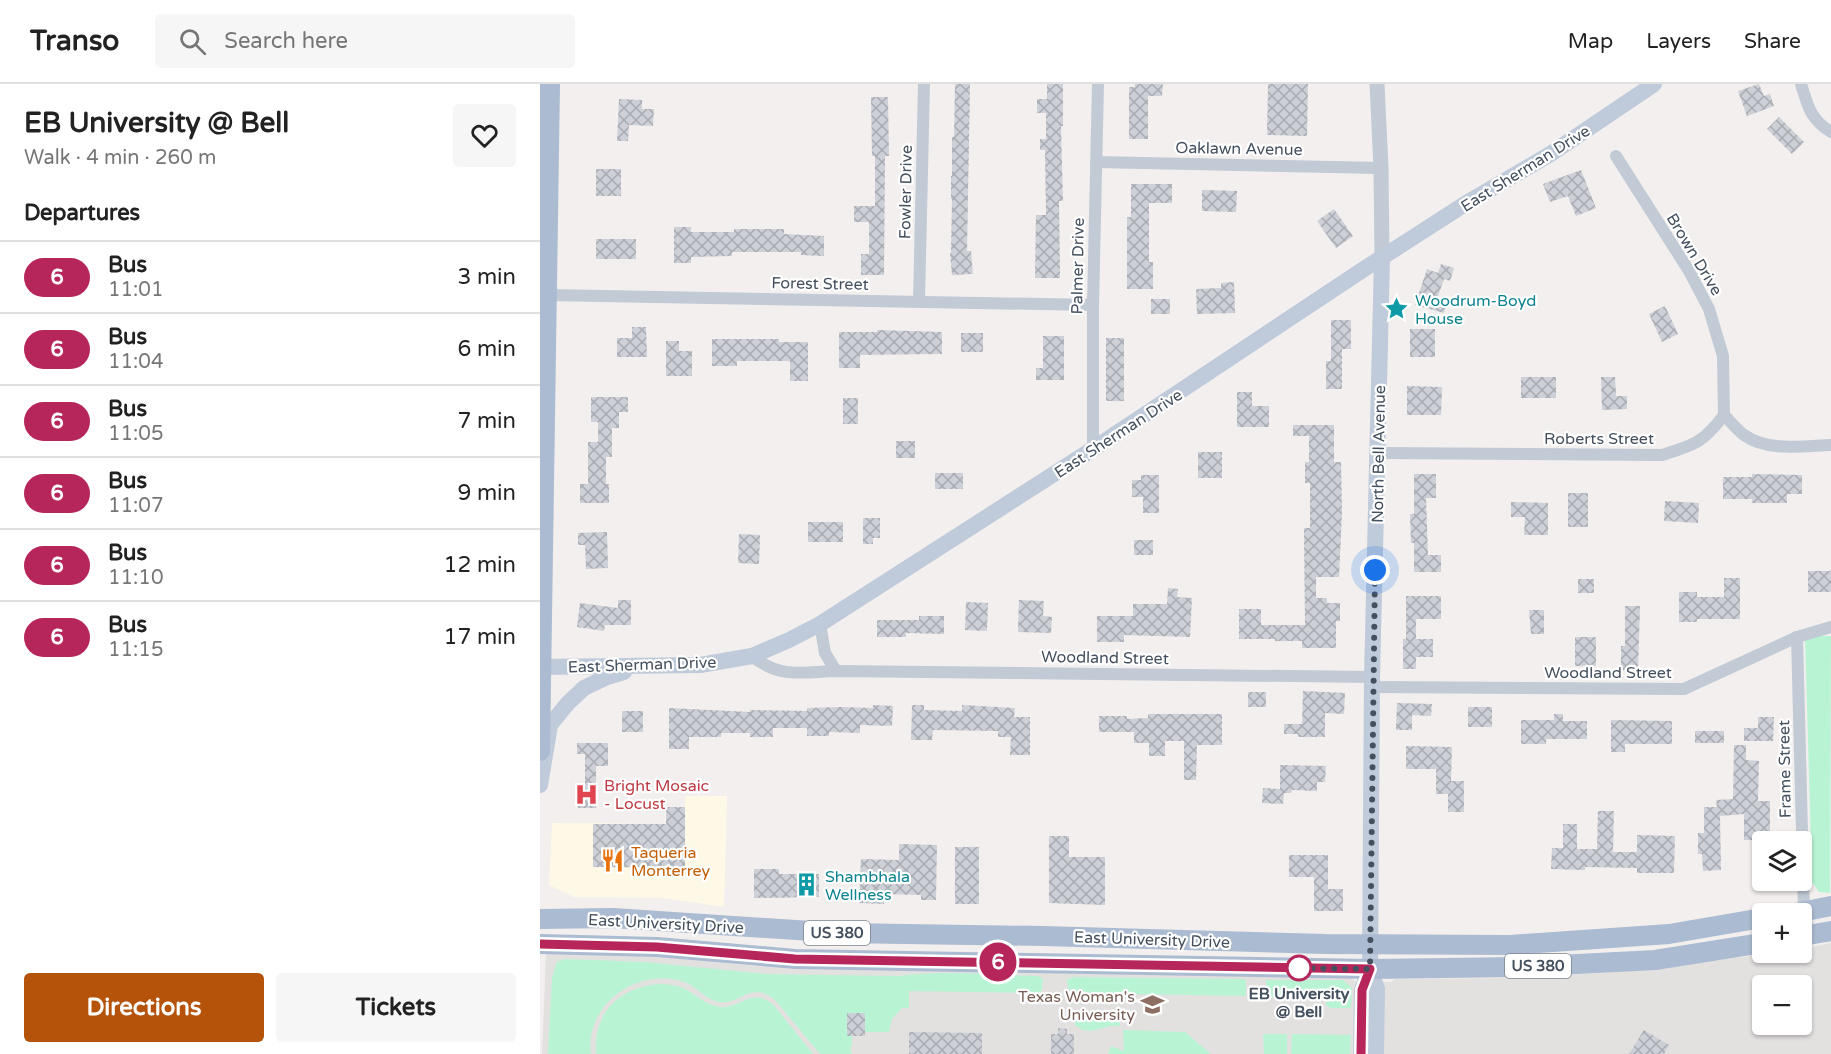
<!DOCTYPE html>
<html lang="en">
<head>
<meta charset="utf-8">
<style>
  :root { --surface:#fff; --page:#f6f6f6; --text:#222; --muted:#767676; --line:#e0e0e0; --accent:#b45309 }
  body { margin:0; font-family:"Varela Round",sans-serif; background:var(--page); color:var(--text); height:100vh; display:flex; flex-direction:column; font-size:22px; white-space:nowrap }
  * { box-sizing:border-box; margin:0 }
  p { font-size:20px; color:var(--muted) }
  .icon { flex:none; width:33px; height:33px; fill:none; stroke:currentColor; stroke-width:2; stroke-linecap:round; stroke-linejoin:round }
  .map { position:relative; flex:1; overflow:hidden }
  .sheet { display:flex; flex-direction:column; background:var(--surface); width:540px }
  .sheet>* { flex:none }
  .badge { padding:0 12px; border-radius:20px; font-size:21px; line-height:39px }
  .buttons { position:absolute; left:1212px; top:747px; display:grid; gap:12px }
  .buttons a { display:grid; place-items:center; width:60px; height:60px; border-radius:6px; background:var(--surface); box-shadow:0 2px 4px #0004; font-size:30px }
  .you { position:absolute; width:30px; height:30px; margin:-15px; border:4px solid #fff; border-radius:50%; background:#1a73e8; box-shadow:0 0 0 9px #1a73e833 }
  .map>.badge { position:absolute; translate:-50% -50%; box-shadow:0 0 0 3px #fff }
  h2 { padding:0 24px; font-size:22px; line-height:54px }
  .round { display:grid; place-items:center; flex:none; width:63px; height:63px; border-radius:6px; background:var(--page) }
  .overview { display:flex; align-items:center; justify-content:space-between; height:102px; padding:0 24px }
  h1 { font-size:28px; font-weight:800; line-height:45px }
  .action { display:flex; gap:12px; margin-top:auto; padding:12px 24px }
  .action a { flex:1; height:69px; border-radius:6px; background:var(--accent); color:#fff; font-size:24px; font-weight:800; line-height:69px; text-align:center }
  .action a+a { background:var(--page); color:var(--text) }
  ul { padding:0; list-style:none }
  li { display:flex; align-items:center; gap:18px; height:72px; padding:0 24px; border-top:2px solid var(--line) }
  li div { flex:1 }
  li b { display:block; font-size:22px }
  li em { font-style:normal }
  li .badge { min-width:66px; font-weight:700; text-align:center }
  header { display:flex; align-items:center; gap:36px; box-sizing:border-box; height:84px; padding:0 30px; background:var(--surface); border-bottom:2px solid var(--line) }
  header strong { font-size:28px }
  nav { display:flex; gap:33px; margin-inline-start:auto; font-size:21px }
  .search { width:420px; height:54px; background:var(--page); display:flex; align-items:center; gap:15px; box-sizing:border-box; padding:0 21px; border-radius:6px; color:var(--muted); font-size:22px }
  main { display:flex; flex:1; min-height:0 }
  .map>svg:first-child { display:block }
  .commercial { fill:#fef9e6 }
  .education { fill:#e3e0e0; fill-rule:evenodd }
  .green { fill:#b8f4d4 }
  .building { fill:url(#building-cross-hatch) }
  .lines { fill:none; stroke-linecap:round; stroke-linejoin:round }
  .minor { stroke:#c1cad5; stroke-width:12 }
  .tertiary { stroke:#c1cad5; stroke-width:15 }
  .secondary { stroke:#bfcada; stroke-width:16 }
  .primary { stroke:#abbbd1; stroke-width:20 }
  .line-casing { stroke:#fff; stroke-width:14 }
  .line { stroke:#b6265b; stroke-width:9 }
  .walk { stroke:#45505e; stroke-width:6; stroke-dasharray:0 10.8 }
  .stop-dot { fill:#fff; stroke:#b6265b; stroke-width:3 }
  .labels { text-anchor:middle; stroke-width:4.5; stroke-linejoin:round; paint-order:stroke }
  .shield { fill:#fff; stroke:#7d848e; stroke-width:1.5 }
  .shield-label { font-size:15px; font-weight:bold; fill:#45505e }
  .street-label { font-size:16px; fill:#45505e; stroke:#fff }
  .culture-label { font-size:16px; fill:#0d838f; stroke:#fff; text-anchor:start }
  .health-label { font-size:16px; fill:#be3a42; stroke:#fff; text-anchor:start }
  .food-label { font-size:16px; fill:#c56008; stroke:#fff; text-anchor:start }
  .stop-label { font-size:16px; font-weight:bold; fill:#45505e; stroke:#fff }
  .education-label { font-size:16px; fill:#785e54; stroke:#fff; text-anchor:end }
</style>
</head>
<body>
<header>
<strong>Transo</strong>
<div class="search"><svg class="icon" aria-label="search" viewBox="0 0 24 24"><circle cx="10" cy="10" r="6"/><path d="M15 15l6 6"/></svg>Search here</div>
<nav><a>Map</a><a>Layers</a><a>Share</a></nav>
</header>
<main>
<section class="sheet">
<div class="overview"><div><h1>EB University @ Bell</h1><p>Walk · 4 min · 260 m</p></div><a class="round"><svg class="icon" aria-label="heart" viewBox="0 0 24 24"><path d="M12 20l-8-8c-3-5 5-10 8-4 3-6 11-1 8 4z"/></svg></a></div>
<h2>Departures</h2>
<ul>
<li><span class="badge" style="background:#b6265b;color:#fff">6</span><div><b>Bus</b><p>11:01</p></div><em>3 min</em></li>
<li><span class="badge" style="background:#b6265b;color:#fff">6</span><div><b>Bus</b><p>11:04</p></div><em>6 min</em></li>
<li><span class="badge" style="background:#b6265b;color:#fff">6</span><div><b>Bus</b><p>11:05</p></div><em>7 min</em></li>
<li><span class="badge" style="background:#b6265b;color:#fff">6</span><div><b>Bus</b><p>11:07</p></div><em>9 min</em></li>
<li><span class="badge" style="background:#b6265b;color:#fff">6</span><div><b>Bus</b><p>11:10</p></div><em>12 min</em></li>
<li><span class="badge" style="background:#b6265b;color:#fff">6</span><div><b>Bus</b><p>11:15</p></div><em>17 min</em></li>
</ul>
<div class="action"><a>Directions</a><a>Tickets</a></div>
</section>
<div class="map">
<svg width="1291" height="970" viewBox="0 0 1291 970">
  <defs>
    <pattern id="building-cross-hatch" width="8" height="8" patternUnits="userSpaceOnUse" patternTransform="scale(1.5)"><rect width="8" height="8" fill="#cdd0d7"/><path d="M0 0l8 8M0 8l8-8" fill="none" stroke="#a8abb2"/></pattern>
  </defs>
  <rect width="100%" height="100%" fill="#f2efee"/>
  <path class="commercial" d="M145 712H187L184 823 124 814 34 813 9 801 12 739 125 740 126 723H145Z"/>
  <path class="education" d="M1291 859V970H2L6 870H67L128 874 250 885 811 893 816 898H851L855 895 972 894 1063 889 1237 869 1262 868V865ZM1222 902H1262V940H1222Z"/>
  <g class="green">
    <path d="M1265 552H1291L1290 809 1279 808 1272 798Z"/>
    <path d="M25 875 105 878 227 890 359 892C404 886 452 891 498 892L503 895 502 906 499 909 369 907V924H362L352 935 349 948H325L324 929H307V951L312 952V962L310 963 312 970H280L236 917C212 895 201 921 180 918 165 916 158 903 144 898 98 882 44 921 51 970H8L12 893 17 878Z"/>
    <path d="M534 893 704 895 706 897V912L535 909 528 905 527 895Z"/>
    <path d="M726 896H803L812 904 811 924H790L786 921 785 914 726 913Z"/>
    <path d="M120 900C128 900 136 901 143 904 156 910 165 921 180 923 202 925 209 903 233 920L273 970H56C53 928 80 903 120 900Z"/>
    <path d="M535 933 580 934V942H571L551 947 543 946 535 941Z"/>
    <path d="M583 946 645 948 671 970H568L571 962 584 967Z"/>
    <path d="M723 950H747V970H724Z"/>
    <path d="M752 950 811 951 810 970H751Z"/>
  </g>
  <g class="building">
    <path d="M415 0H430L427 167H431L433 190 412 191 410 169H411L412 115H411V92H412V53H414Z"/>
    <path d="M507 0H523V42H521L523 117H519L520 194H495L496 131H506L505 66H500V55H506V29H497V15H507Z"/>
    <path d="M595 0H623L622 12H608V55H589V3H595Z"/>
    <path d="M728 0H768L767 52 727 51Z"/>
    <path d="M1219 0 1224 12 1230 10 1234 22 1207 32 1198 7Z"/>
    <path d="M331 13H348L349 72H345L344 191H321V170H329V138H314V122H335V72H332Z"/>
    <path d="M79 15 102 16V25H114L113 42 89 41 88 57H77Z"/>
    <path d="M1239 33 1264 58 1252 70 1227 45Z"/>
    <rect x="56" y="85" width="25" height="27"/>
    <path d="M1041 86 1056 124 1036 132 1028 112 1010 118 1003 100Z"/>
    <path d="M591 100H632V119H609V178H613V205H587V133H591Z"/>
    <path d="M662 106 697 107 696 128 662 127Z"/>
    <path d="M794 125 813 152 796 164 777 137Z"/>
    <path d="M134 143H151V148H194V145H244V150L284 152V172L261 171V168H192V172L151 173V179H134Z"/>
    <rect x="56" y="155" width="40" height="20"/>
    <path d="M901 180 914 184 910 197 904 195 897 215 907 219 904 229 875 221 887 185 898 189Z"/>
    <path d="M694 198 695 229 657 230 656 205 681 204V199Z"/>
    <rect x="611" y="215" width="19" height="15"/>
    <path d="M1125 222 1138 250 1122 258 1109 230Z"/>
    <path d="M791 236H811V265H802V305H786V277H791Z"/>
    <path d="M92 243H106L107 273H77V254H92Z"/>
    <rect x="870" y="245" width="25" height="28"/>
    <path d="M337 246 402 248V270L320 271V284H299V248H337Z"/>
    <rect x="421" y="249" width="22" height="19"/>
    <path d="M503 252H524V296H496V284H503Z"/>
    <rect x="566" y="254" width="18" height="63"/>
    <path d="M172 255H239V258H268V297H250V277H197V282H172Z"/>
    <path d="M126 257H139V267H152V292H126Z"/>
    <rect x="981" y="293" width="35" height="21"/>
    <path d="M1061 293H1075L1076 312H1087V325L1062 326Z"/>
    <path d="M867 302 902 303 901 331H867Z"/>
    <path d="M697 308H712V322H729V343H697Z"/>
    <path d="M51 313H88V328H79V344H72V373H66V400H69V419H40V400H48V358H58V338H51Z"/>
    <rect x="303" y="314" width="15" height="26"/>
    <path d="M753 341H794V378H801L802 428 799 493H776V514H787V519H800V537H796V564H762V557H735V555H699V525H721V541H765L764 444H770V399H765V378H769V352H753Z"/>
    <rect x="356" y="357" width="19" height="17"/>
    <rect x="658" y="368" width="24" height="26"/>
    <rect x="395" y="389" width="28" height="16"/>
    <path d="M874 390H896V414H886L888 471H901V488H874V459H871L870 430H874Z"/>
    <path d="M1212 390 1262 391V410H1247V419H1212V415H1183V393H1212Z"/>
    <path d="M601 391H619V429H603V413H592V396H601Z"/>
    <rect x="1028" y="409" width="20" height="34"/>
    <path d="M1125 417 1159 419 1158 439 1124 437Z"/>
    <path d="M971 418 1008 419V451H984L985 433H971Z"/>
    <path d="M323 434H340V454H333V460H323Z"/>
    <rect x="268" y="438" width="35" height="20"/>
    <path d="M67 448 68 484 46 485 45 461H38V449Z"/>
    <path d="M199 450 220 451 219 480 198 479Z"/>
    <rect x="594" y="456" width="19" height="15"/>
    <rect x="1268" y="487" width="23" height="21"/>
    <path d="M1184 494H1200V535H1157V538H1139V508H1157V513H1184Z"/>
    <rect x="1038" y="495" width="16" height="14"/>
    <path d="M628 504 638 505 637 513 652 514 650 553 584 551V558H557V532H593V520H627Z"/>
    <path d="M866 512H901V535H876V555H893V573H876V585H863V555H866Z"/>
    <path d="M78 516H91V541H65L64 547 37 543 40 519 78 524Z"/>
    <path d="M479 516 504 517 503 532 512 533 511 549 478 548Z"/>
    <path d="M426 518 448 519 447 547 425 546Z"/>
    <path d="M1085 522H1100L1098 587H1081V562H1085Z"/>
    <path d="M989 526H1004V550H991Z"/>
    <path d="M379 532H404V550L366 549V553H337V536H379Z"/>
    <rect x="1035" y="553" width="21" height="29"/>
    <path d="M763 607 805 609 804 630 785 629V653H758V650H744V640H762Z"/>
    <rect x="708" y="608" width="18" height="15"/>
    <path d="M857 619 892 620 891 632 872 631V646H856Z"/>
    <path d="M333 621 353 622 352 642 320 641V649L289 648V652H267V644H233V653H210V649H181V653H149V665H129V624L210 628V626L267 627V624L301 623 333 624Z"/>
    <path d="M372 621H384V626L422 627V621L475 624 474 633H490V671H470L471 653H458V647L393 646 392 656H371Z"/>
    <rect x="928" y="623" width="24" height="20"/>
    <rect x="82" y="627" width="21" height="21"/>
    <path d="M608 630H682V661H657L656 696H644V657H625V672H609V659H594V648H559V632H587V635L608 634Z"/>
    <path d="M1014 630H1023V637H1047V655H1006V660H981V636H1014Z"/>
    <path d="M1218 633H1234L1233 657H1204V644H1218Z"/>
    <path d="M1071 636 1132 637V660H1085V668H1071Z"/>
    <rect x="1155" y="647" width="29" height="12"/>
    <path d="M37 659H68V682H56V724H38V699H45V670H37Z"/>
    <path d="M1194 661H1206V676L1219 677 1218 717H1230V756H1204V730L1180 732 1181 786 1163 787 1162 770H1158V749H1164V723H1177L1176 716 1193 715Z"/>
    <path d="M866 662 912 663 911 697H924V728H908V710H896V685H866Z"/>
    <path d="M740 681 786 682 785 698H777V707L752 706 751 709H744L743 720 722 719 723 704 740 705Z"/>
    <path d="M126 723H145V784L53 783V740H126Z"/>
    <path d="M1058 727H1074L1073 768H1097V751L1135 752 1134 789H1097V784L1045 783V786L1011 785 1012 764H1023V740H1037V765H1057Z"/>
    <path d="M509 752H529V773H565V821L509 819Z"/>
    <path d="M359 760 397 761 396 816H381V811L345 810 344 820 319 819 321 775 359 776Z"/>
    <rect x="415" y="763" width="24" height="57"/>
    <path d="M749 771H788V805H803V827H774V793H749Z"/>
    <path d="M214 785H239V790H279V813L214 814Z"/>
    <rect x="307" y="929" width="18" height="23"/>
    <path d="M518 944 527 945V950H534V970H511V950H518Z"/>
    <path d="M1104 946 1129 961 1124 970H1089Z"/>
    <path d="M369 948 442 949V970H369Z"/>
  </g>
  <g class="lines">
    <g class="minor">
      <path d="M1261 0C1268 22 1270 35 1291 48"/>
      <path d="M1076 72 1149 187 1169 225 1183 272 1184 331"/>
      <path d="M556 78 841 84"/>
      <path d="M7 211 553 221"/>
      <path d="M379 217 384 0"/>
      <path d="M1184 331C1190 337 1197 346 1204 351 1228 368 1263 362 1291 361"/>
      <path d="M553 365V221L558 0"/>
      <path d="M838 369 1122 371C1154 361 1163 359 1184 331"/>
      <path d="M280 540 285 569 296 587"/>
      <path d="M1257 553 1264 827 1269 851"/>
      <path d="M212 572C240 595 263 588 296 587L832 593"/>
      <path d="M832 603 1144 605 1257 553 1291 543"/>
    </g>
    <path class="tertiary" d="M837 0 841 84 842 174"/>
    <g class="secondary">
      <path d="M0 583 160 581 212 572 249 556 280 540 553 365 824 185 925 120 1012 69 1114 0"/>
      <path d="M0 701 10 641 28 619 44 604 67 593 84 588"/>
      <path d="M830 885 837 905 836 970"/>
      <path d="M821 970 822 906 830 885 832 593 842 174"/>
    </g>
    <g class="primary">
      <path d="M0 667 10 0"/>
      <path d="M1251 830 1291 822"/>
      <path d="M0 835 73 834 301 849 503 852 786 860 970 861 1129 850 1222 834"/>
      <path d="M1262 852 1291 847"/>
      <path d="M0 860 117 863 255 875 830 885 979 883 1115 876 1222 859"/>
    </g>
  </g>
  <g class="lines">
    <defs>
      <path id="line" d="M0 860 117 863 255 875 830 885 822 906 821 970"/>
    </defs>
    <use href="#line" class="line-casing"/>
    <use href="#line" class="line"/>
    <path class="walk" d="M759 884H755L830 885 835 486"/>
  </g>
  <defs>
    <symbol id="sight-bare" viewBox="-9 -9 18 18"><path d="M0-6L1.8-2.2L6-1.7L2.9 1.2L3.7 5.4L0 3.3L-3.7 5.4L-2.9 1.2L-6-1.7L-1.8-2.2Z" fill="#0f9aa8" stroke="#fff" stroke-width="2.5" paint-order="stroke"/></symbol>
    <symbol id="hospital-bare" viewBox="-9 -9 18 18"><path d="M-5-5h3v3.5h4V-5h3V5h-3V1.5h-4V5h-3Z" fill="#e0444e" stroke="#fff" stroke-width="2.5" paint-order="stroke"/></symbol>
    <symbol id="restaurant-bare" viewBox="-9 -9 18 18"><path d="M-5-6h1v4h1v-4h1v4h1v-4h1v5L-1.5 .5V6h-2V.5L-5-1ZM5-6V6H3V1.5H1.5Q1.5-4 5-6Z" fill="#e8710a" stroke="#fff" stroke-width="2.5" paint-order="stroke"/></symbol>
    <symbol id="building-bare" viewBox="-9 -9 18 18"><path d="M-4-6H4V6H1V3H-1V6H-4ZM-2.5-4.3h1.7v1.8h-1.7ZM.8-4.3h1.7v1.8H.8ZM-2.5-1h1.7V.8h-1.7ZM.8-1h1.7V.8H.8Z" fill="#0f9aa8" stroke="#fff" stroke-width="2.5" paint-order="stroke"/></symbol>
    <symbol id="university-bare" viewBox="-9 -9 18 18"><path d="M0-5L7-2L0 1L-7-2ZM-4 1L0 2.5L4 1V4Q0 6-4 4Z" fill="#8d6e63" stroke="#fff" stroke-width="2.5" paint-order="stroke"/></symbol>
  </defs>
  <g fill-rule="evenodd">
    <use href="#sight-bare" x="840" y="208" width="33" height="33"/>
    <use href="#hospital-bare" x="30" y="694" width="33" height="33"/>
    <use href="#restaurant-bare" x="56" y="760" width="33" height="33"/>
    <use href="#building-bare" x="250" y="784" width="33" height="33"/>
    <use href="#university-bare" x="596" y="904" width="33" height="33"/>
  </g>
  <circle class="stop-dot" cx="759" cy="884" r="12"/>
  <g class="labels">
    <g class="shield">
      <rect x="264" y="837" width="66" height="24" rx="4.5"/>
      <rect x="965" y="870" width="66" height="24" rx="4.5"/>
    </g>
    <g class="shield-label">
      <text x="297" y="854">US 380</text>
      <text x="998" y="887">US 380</text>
    </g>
    <g class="street-label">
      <text transform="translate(699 64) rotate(1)" y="6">Oaklawn Avenue</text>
      <text transform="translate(985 84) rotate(-32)" y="6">East Sherman Drive</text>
      <text transform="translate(365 108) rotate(-89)" y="6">Fowler Drive</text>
      <text transform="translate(1155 170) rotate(59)" y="6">Brown Drive</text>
      <text transform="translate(537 182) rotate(-89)" y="6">Palmer Drive</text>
      <text transform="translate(280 199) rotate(1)" y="6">Forest Street</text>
      <text transform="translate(578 349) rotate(-33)" y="6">East Sherman Drive</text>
      <text x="1059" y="360">Roberts Street</text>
      <text transform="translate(838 370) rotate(-89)" y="6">North Bell Avenue</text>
      <text transform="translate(565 573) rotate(1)" y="6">Woodland Street</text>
      <text transform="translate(102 580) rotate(-2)" y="6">East Sherman Drive</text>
      <text x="1068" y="594">Woodland Street</text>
      <text transform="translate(1244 685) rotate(-91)" y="6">Frame Street</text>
      <text transform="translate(126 839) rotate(3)" y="6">East University Drive</text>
      <text transform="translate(612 855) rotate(2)" y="6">East University Drive</text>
    </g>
    <g class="culture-label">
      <text x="875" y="222">Woodrum-Boyd<tspan x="875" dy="18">House</tspan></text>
      <text x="285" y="798">Shambhala<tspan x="285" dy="18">Wellness</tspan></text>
    </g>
    <g class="health-label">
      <text x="64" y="707">Bright Mosaic<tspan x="64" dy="18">- Locust</tspan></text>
    </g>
    <g class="food-label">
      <text x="91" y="774">Taqueria<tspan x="91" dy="18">Monterrey</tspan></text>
    </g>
    <g class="stop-label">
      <text x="759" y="915">EB University<tspan x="759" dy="18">@ Bell</tspan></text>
    </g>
    <g class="education-label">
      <text x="595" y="918">Texas Woman's<tspan x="595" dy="18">University</tspan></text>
    </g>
  </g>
</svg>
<div class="buttons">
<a><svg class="icon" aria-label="layers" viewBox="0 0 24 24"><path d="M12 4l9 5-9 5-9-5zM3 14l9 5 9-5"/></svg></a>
<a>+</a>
<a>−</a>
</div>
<div class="you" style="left:835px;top:486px"></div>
<b class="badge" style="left:458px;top:878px;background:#b6265b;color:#fff">6</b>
</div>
</main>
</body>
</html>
